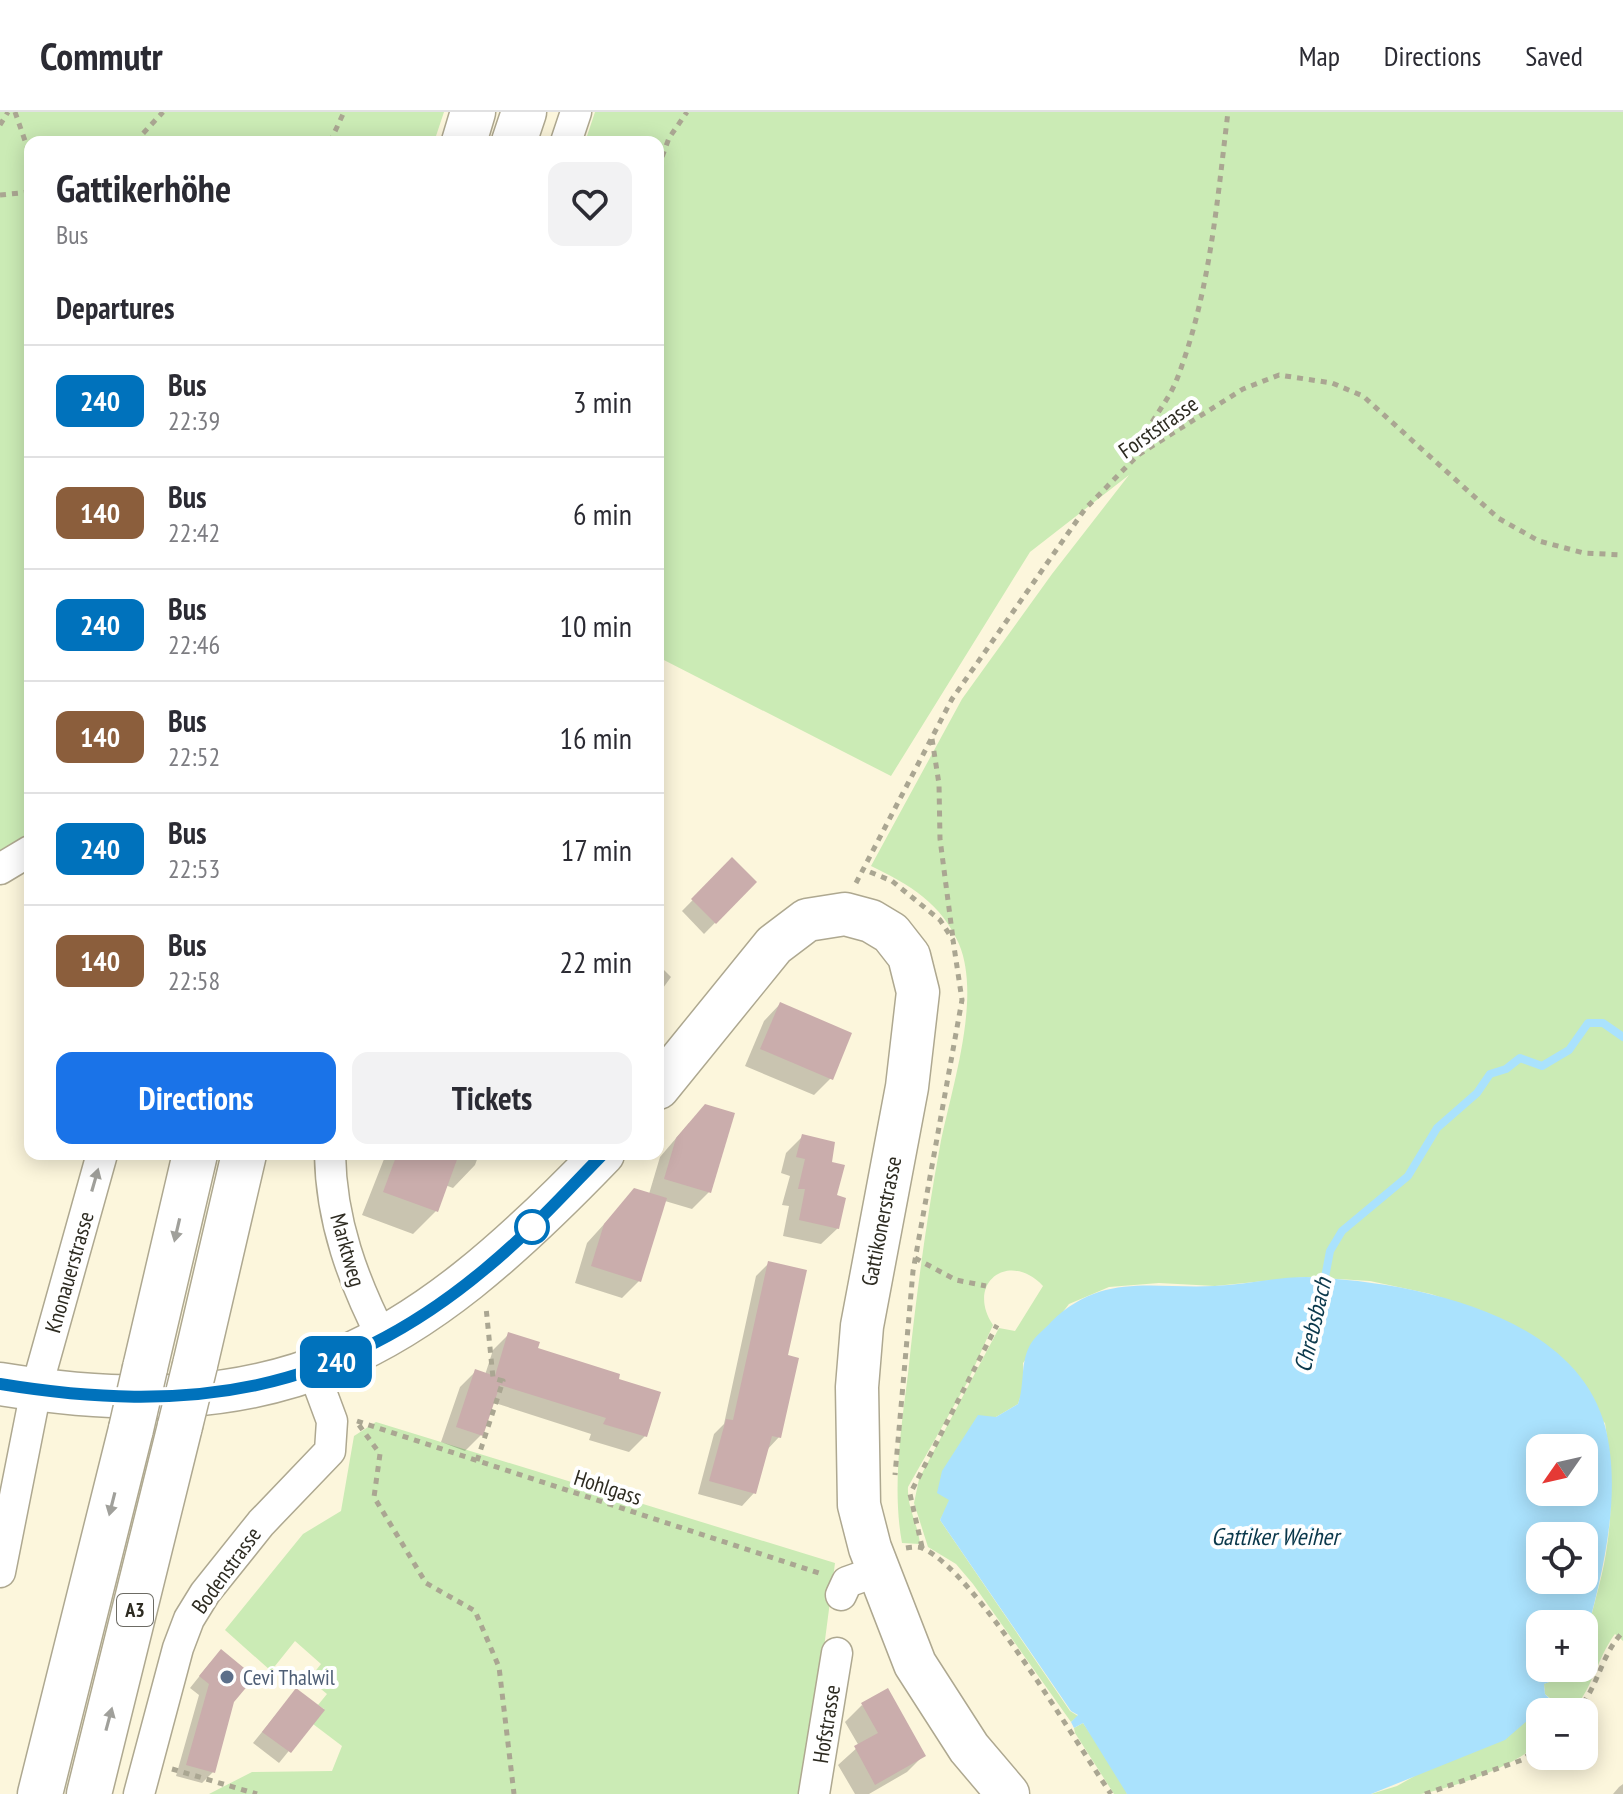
<!DOCTYPE html>
<html lang="en">
<head>
<meta charset="utf-8">
<style>
  :root { --surface:#fff; --page:#f2f2f3; --text:#2b2b33; --muted:#7c7c81; --line:#e1e1e2; --accent:#1a73e8 }
  body { margin:0; font-family:"PT Sans Narrow",sans-serif; background:var(--page); color:var(--text); height:100vh; display:flex; flex-direction:column; font-size:30px; white-space:nowrap }
  * { box-sizing:border-box; margin:0 }
  p { font-size:26px; color:var(--muted) }
  .icon { flex:none; width:44px; height:44px; fill:none; stroke:currentColor; stroke-width:2; stroke-linecap:round; stroke-linejoin:round }
  .map { position:relative; flex:1; overflow:hidden }
  .side { position:absolute; left:24px; top:24px; width:640px; height:1024px; display:flex; flex-direction:column; background:var(--surface); border-radius:16px; box-shadow:0 4px 20px #0003 }
  .side>* { flex:none }
  .badge { padding:0 16px; border-radius:12px; font-size:28px; line-height:52px }
  .needle { width:52px; rotate:236deg }
  .buttons { position:absolute; left:1526px; top:1322px; display:grid; gap:16px }
  .buttons a { display:grid; place-items:center; width:72px; height:72px; border-radius:16px; background:var(--surface); box-shadow:0 4px 20px #0003; font-size:40px }
  .map>.badge { position:absolute; translate:-50% -50%; box-shadow:0 0 0 4px #fff }
  h2 { padding:0 32px; font-size:30px; line-height:72px }
  .round { display:grid; place-items:center; flex:none; width:84px; height:84px; border-radius:16px; background:var(--page) }
  .summary { display:flex; align-items:center; justify-content:space-between; height:136px; padding:0 32px }
  h1 { font-size:38px; font-weight:800; line-height:60px }
  .button { display:flex; gap:16px; margin-top:auto; padding:16px 32px }
  .button a { flex:1; height:92px; border-radius:16px; background:var(--accent); color:#fff; font-size:32px; font-weight:800; line-height:92px; text-align:center }
  .button a+a { background:var(--page); color:var(--text) }
  ul { padding:0; list-style:none }
  li { display:flex; align-items:center; gap:24px; height:112px; padding:0 32px; border-top:2px solid var(--line) }
  li div { flex:1 }
  li b { display:block; font-size:30px }
  li em { font-style:normal }
  li .badge { min-width:88px; font-weight:700; text-align:center }
  header { display:flex; align-items:center; gap:48px; box-sizing:border-box; height:112px; padding:0 40px; background:var(--surface); border-bottom:2px solid var(--line) }
  header strong { font-size:38px }
  nav { display:flex; gap:44px; margin-inline-start:auto; font-size:28px }
  .map>svg:first-child { display:block }
  .green { fill:#cbebb5 }
  .water { fill:#aae2fd; fill-rule:evenodd }
  .shadow { fill:#0003 }
  .lines { fill:none; stroke-linecap:round; stroke-linejoin:round }
  .stream { stroke:#aae2fd; stroke-width:8 }
  .building { fill:#caadac }
  .street-casing { stroke:#aea890; stroke-width:33 }
  .secondary-casing { stroke:#aea890; stroke-width:45 }
  .highway-casing { stroke:#aea890; stroke-width:47 }
  .path { stroke:#aaa692; stroke-width:5; stroke-dasharray:6 6; stroke-linecap:butt }
  .street { stroke:#fff; stroke-width:30 }
  .secondary { stroke:#fff; stroke-width:42 }
  .highway { stroke:#fff; stroke-width:44 }
  .highway-bridge-casing { stroke:#aea890; stroke-width:47; stroke-linecap:butt }
  .highway-bridge { stroke:#fff; stroke-width:44 }
  .oneway { fill:#a0a09b }
  .line-casing { stroke:#fff; stroke-width:18 }
  .line { stroke:#0072bc; stroke-width:12 }
  .stop-dot { fill:#fff; stroke:#0072bc; stroke-width:4 }
  .service-dot { fill:#5c6f8a; stroke:#fff; stroke-width:3 }
  .labels { text-anchor:middle; stroke-width:8; stroke-linejoin:round; paint-order:stroke }
  .shield { fill:#fff; stroke:#6c6b64; stroke-width:2 }
  .shield-label { font-size:20px; font-weight:bold; fill:#2d2b21 }
  .street-label { font-size:22px; fill:#2d2b21; stroke:#fff }
  .service-label { font-size:22px; fill:#4e5e75; stroke:#fff; text-anchor:start }
  .water-label { font-size:24px; font-style:italic; fill:#0a384b; stroke:#fff }
</style>
</head>
<body>
<header>
<strong>Commutr</strong>
<nav><a>Map</a><a>Directions</a><a>Saved</a></nav>
</header>
<div class="map">
<svg width="1623" height="1682" viewBox="0 0 1623 1682">
  <rect width="100%" height="100%" fill="#fcf6dc"/>
  <g class="green">
    <path d="M0 0H444L434 30H30V726L0 746Z"/>
    <path d="M595 0H1623V1529L1615 1522C1597 1546 1592 1579 1571 1600H1540V1630C1516 1654 1455 1675 1421 1682 1405 1682 1387 1682 1371 1682L1397 1674 1551 1587 1545 1582 1544 1572 1584 1556C1584 1516 1600 1480 1606 1441 1613 1399 1612 1353 1605 1311L1468 1195 1431 1182 1370 1169 1306 1165 1215 1174 1159 1171 1109 1175 1069 1192 1023 1251 1024 1274 1018 1292 996 1305 940 1408 1070 1599 1078 1604 1071 1610 973 1472 956 1452 928 1435 914 1391 919 1367 999 1216 1015 1219 1043 1174C1009 1138 965 1171 993 1213L968 1269 908 1375C907 1396 918 1412 920 1432L902 1431C892 1377 901 1316 908 1262 916 1185 926 1110 940 1034 951 977 982 887 959 832 942 792 909 772 871 754L962 587 1052 462 1129 363 1030 440 891 664 658 545V30H585Z"/>
    <path d="M376 1310 835 1451 805 1682H209L252 1660 332 1659 342 1634 313 1612 324 1597 318 1593 327 1582 309 1567 321 1552 295 1529 271 1559 225 1518 303 1422 341 1399 354 1324Z"/>
    <path d="M1083 1611 1124 1671 1127 1682H1114L1075 1621 1074 1616Z"/>
  </g>
  <path class="water" d="M1306 1165C1406 1169 1574 1199 1605 1314 1623 1383 1602 1464 1584 1531V1512H1540V1556H1577L1576 1560 1544 1572 1545 1582 1551 1588 1505 1628 1371 1682H1127L1083 1611 1074 1616 1071 1610 1078 1603 1071 1599 940 1408 949 1388 937 1381 942 1359 978 1303 996 1305 1018 1292C1025 1272 1020 1251 1030 1233 1035 1224 1045 1217 1051 1210 1102 1160 1151 1177 1214 1174 1244 1173 1275 1165 1306 1165ZM1540 1336H1584V1380H1540ZM1540 1424H1584V1468H1540Z"/>
  <g class="shadow">
    <path d="M732 748 755 770 704 822 682 799Z"/>
    <path d="M658 852 671 865 658 883Z"/>
    <path d="M780 892 831 966 814 983 745 954 764 909Z"/>
    <path d="M689 1011 709 1080 692 1097 665 1089 639 1169 622 1186 575 1171 587 1131 635 1078 649 1082 660 1045Z"/>
    <path d="M803 1024 835 1085 838 1116 821 1132 783 1124 789 1094 782 1093 790 1064 781 1061 786 1041Z"/>
    <path d="M386 1042H479L475 1053 453 1076 445 1073 436 1099 413 1122 362 1103Z"/>
    <path d="M768 1152 786 1245 779 1325 766 1339 754 1381 742 1394 698 1382 714 1322 724 1312 756 1164Z"/>
    <path d="M509 1222 535 1237 616 1268 645 1324 629 1340 589 1328 591 1322 492 1290 481 1323 465 1339 441 1330 460 1275 475 1260 485 1263 493 1238Z"/>
    <path d="M210 1551 232 1589 213 1660 202 1671 176 1664 199 1583 190 1576Z"/>
    <path d="M296 1578 322 1598 279 1651 253 1631Z"/>
    <path d="M862 1593 924 1643 907 1660 869 1682H855L838 1653 859 1634 845 1610Z"/>
    <path d="M1623 1672V1682H1613L1619 1675Z"/>
  </g>
  <g class="lines">
    <path class="stream" d="M1323 1176 1330 1139 1342 1119 1408 1064 1437 1016 1477 981 1490 962 1506 957 1520 946 1542 954 1569 938 1588 911H1603L1623 925"/>
  </g>
  <g class="building">
    <path d="M732 745 757 770 716 812 691 787Z"/>
    <path d="M780 890 852 921 833 968 760 937Z"/>
    <path d="M705 992 735 1001 711 1081 664 1067 676 1026Z"/>
    <path d="M802 1022 835 1030 832 1050 845 1053 837 1083 846 1086 839 1117 799 1108 805 1077H798L805 1047 796 1045Z"/>
    <path d="M397 1042H459L438 1100 383 1080Z"/>
    <path d="M634 1076 667 1086 641 1170 591 1154 604 1112Z"/>
    <path d="M768 1149 807 1158 788 1243 799 1246 781 1326 772 1324 756 1382 709 1369 726 1307 733 1308Z"/>
    <path d="M508 1220 540 1230 538 1236 620 1262 619 1267 661 1280 647 1325 603 1312 606 1306 500 1273 483 1324 456 1315 475 1257 495 1264Z"/>
    <path d="M221 1537 255 1565 234 1590 215 1661 186 1653 209 1572 199 1564Z"/>
    <path d="M296 1576 325 1598 291 1641 262 1620Z"/>
    <path d="M888 1576 926 1644 875 1673 854 1634 878 1621 861 1591Z"/>
  </g>
  <g class="lines">
    <defs>
      <g id="street">
        <path d="M566 30 576 0"/>
        <path d="M0 757 30 739"/>
        <path d="M330 1042C331 1109 353 1169 384 1229"/>
        <path d="M0 1460 36 1278 102 1042"/>
        <path d="M841 1483 847 1470 878 1459"/>
        <path d="M139 1682 178 1536 189 1507 205 1481 261 1411 330 1339 332 1309 313 1258"/>
        <path d="M814 1682 837 1541"/>
      </g>
      <g id="secondary">
        <path d="M658 976 774 833 807 808 845 802 871 809 891 821 909 844 918 880 907 975 862 1214 857 1275 859 1393 870 1436 915 1552 969 1636 1008 1682"/>
        <path d="M0 1272C283 1318 412 1240 603 1042"/>
      </g>
      <g id="highway">
        <path d="M464 30 473 0"/>
        <path d="M514 30 524 0"/>
        <path d="M195 1253 244 1042"/>
        <path d="M145 1256 195 1042"/>
        <path d="M40 1682 131 1317"/>
        <path d="M89 1682 180 1314"/>
      </g>
    </defs>
    <use href="#street" class="street-casing"/>
    <use href="#secondary" class="secondary-casing"/>
    <use href="#highway" class="highway-casing"/>
    <g class="path">
      <path d="M15 0 30 43"/>
      <path d="M0 13 8 0"/>
      <path d="M135 30 163 0"/>
      <path d="M330 30 344 0"/>
      <path d="M658 56 669 26 687 0"/>
      <path d="M0 83 30 80"/>
      <path d="M1138 343C1147 309 1166 295 1177 267 1210 181 1217 90 1228 0"/>
      <path d="M932 627 939 672 940 727 953 827"/>
      <path d="M870 760 892 769 940 808 953 828 962 888 913 1159 895 1363"/>
      <path d="M856 771 952 587 1085 397 1138 343 1243 277 1279 263 1332 271 1363 284 1498 406 1539 429 1584 441 1623 443"/>
      <path d="M915 1146 956 1168 986 1174"/>
      <path d="M357 1309 822 1462"/>
      <path d="M359 1313 380 1342 374 1385 426 1471 475 1499 499 1555 514 1682"/>
      <path d="M477 1349 503 1269 493 1266 486 1195"/>
      <path d="M922 1435 910 1382 997 1213"/>
      <path d="M906 1436C912 1435 919 1434 924 1437 977 1462 1074 1628 1111 1682"/>
      <path d="M1575 1600C1598 1579 1600 1543 1623 1520"/>
      <path d="M172 1657 257 1682"/>
      <path d="M1425 1682 1522 1648 1540 1634"/>
    </g>
    <use href="#street" class="street"/>
    <use href="#secondary" class="secondary"/>
    <use href="#highway" class="highway"/>
    <defs>
      <g id="highway-bridge">
        <path d="M180 1314 195 1253"/>
        <path d="M131 1317 145 1256"/>
      </g>
    </defs>
    <use href="#highway-bridge" class="highway-bridge-casing"/>
    <use href="#highway-bridge" class="highway-bridge"/>
  </g>
  <defs><path id="oneway-solid" d="M-6-.8H1V-3.2L6.5 0L1 3.2V.8H-6Z" transform="scale(2)"/></defs>
  <g class="oneway">
    <use href="#oneway-solid" transform="translate(95 1068) rotate(-74)"/>
    <use href="#oneway-solid" transform="translate(177 1118) rotate(103)"/>
    <use href="#oneway-solid" transform="translate(112 1392) rotate(104)"/>
    <use href="#oneway-solid" transform="translate(109 1607) rotate(-75)"/>
  </g>
  <g class="lines">
    <defs>
      <path id="line" d="M0 1272C188 1303 336 1282 485 1157 528 1122 565 1081 603 1042"/>
    </defs>
    <use href="#line" class="line-casing"/>
    <use href="#line" class="line"/>
  </g>
  <circle class="stop-dot" cx="532" cy="1115" r="16"/>
  <circle class="service-dot" cx="227" cy="1565" r="8"/>
  <g class="labels">
    <rect class="shield" x="117" y="1482" width="36" height="32" rx="6"/>
    <g class="shield-label">
      <text x="135" y="1505">A3</text>
    </g>
    <g class="street-label">
      <text transform="translate(1158 315) rotate(-35)" y="8">Forststrasse</text>
      <text transform="translate(881 1109) rotate(-79)" y="8">Gattikonerstrasse</text>
      <text transform="translate(348 1138) rotate(74)" y="8">Marktweg</text>
      <text transform="translate(69 1160) rotate(-74)" y="8">Knonauerstrasse</text>
      <text transform="translate(608 1375) rotate(18)" y="8">Hohlgass</text>
      <text transform="translate(226 1458) rotate(-54)" y="8">Bodenstrasse</text>
      <text transform="translate(826 1612) rotate(-81)" y="8">Hofstrasse</text>
    </g>
    <g class="service-label">
      <text x="243" y="1573">Cevi Thalwil</text>
    </g>
    <g class="water-label">
      <text transform="translate(1313 1213) rotate(-77)" y="8">Chrebsbach</text>
      <text x="1275" y="1433">Gattiker Weiher</text>
    </g>
  </g>
</svg>
<div class="buttons">
<a><svg class="needle" viewBox="-14 -14 28 28"><path d="M0-13l5 13h-10z" fill="#e53935"/><path d="M0 13l5-13h-10z" fill="#7c7c81"/></svg></a>
<a><svg class="icon" aria-label="locate" viewBox="0 0 24 24"><circle cx="12" cy="12" r="6"/><path d="M12 2v4M12 18v4M2 12h4M18 12h4"/></svg></a>
<a>+</a>
<a>−</a>
</div>
<b class="badge" style="left:336px;top:1250px;background:#0072bc;color:#fff">240</b>
<section class="side">
<div class="summary"><div><h1>Gattikerhöhe</h1><p>Bus</p></div><a class="round"><svg class="icon" aria-label="heart" viewBox="0 0 24 24"><path d="M12 20l-8-8c-3-5 5-10 8-4 3-6 11-1 8 4z"/></svg></a></div>
<h2>Departures</h2>
<ul>
<li><span class="badge" style="background:#0072bc;color:#fff">240</span><div><b>Bus</b><p>22:39</p></div><em>3 min</em></li>
<li><span class="badge" style="background:#8b5e3c;color:#fff">140</span><div><b>Bus</b><p>22:42</p></div><em>6 min</em></li>
<li><span class="badge" style="background:#0072bc;color:#fff">240</span><div><b>Bus</b><p>22:46</p></div><em>10 min</em></li>
<li><span class="badge" style="background:#8b5e3c;color:#fff">140</span><div><b>Bus</b><p>22:52</p></div><em>16 min</em></li>
<li><span class="badge" style="background:#0072bc;color:#fff">240</span><div><b>Bus</b><p>22:53</p></div><em>17 min</em></li>
<li><span class="badge" style="background:#8b5e3c;color:#fff">140</span><div><b>Bus</b><p>22:58</p></div><em>22 min</em></li>
</ul>
<div class="button"><a>Directions</a><a>Tickets</a></div>
</section>
</div>
</body>
</html>
